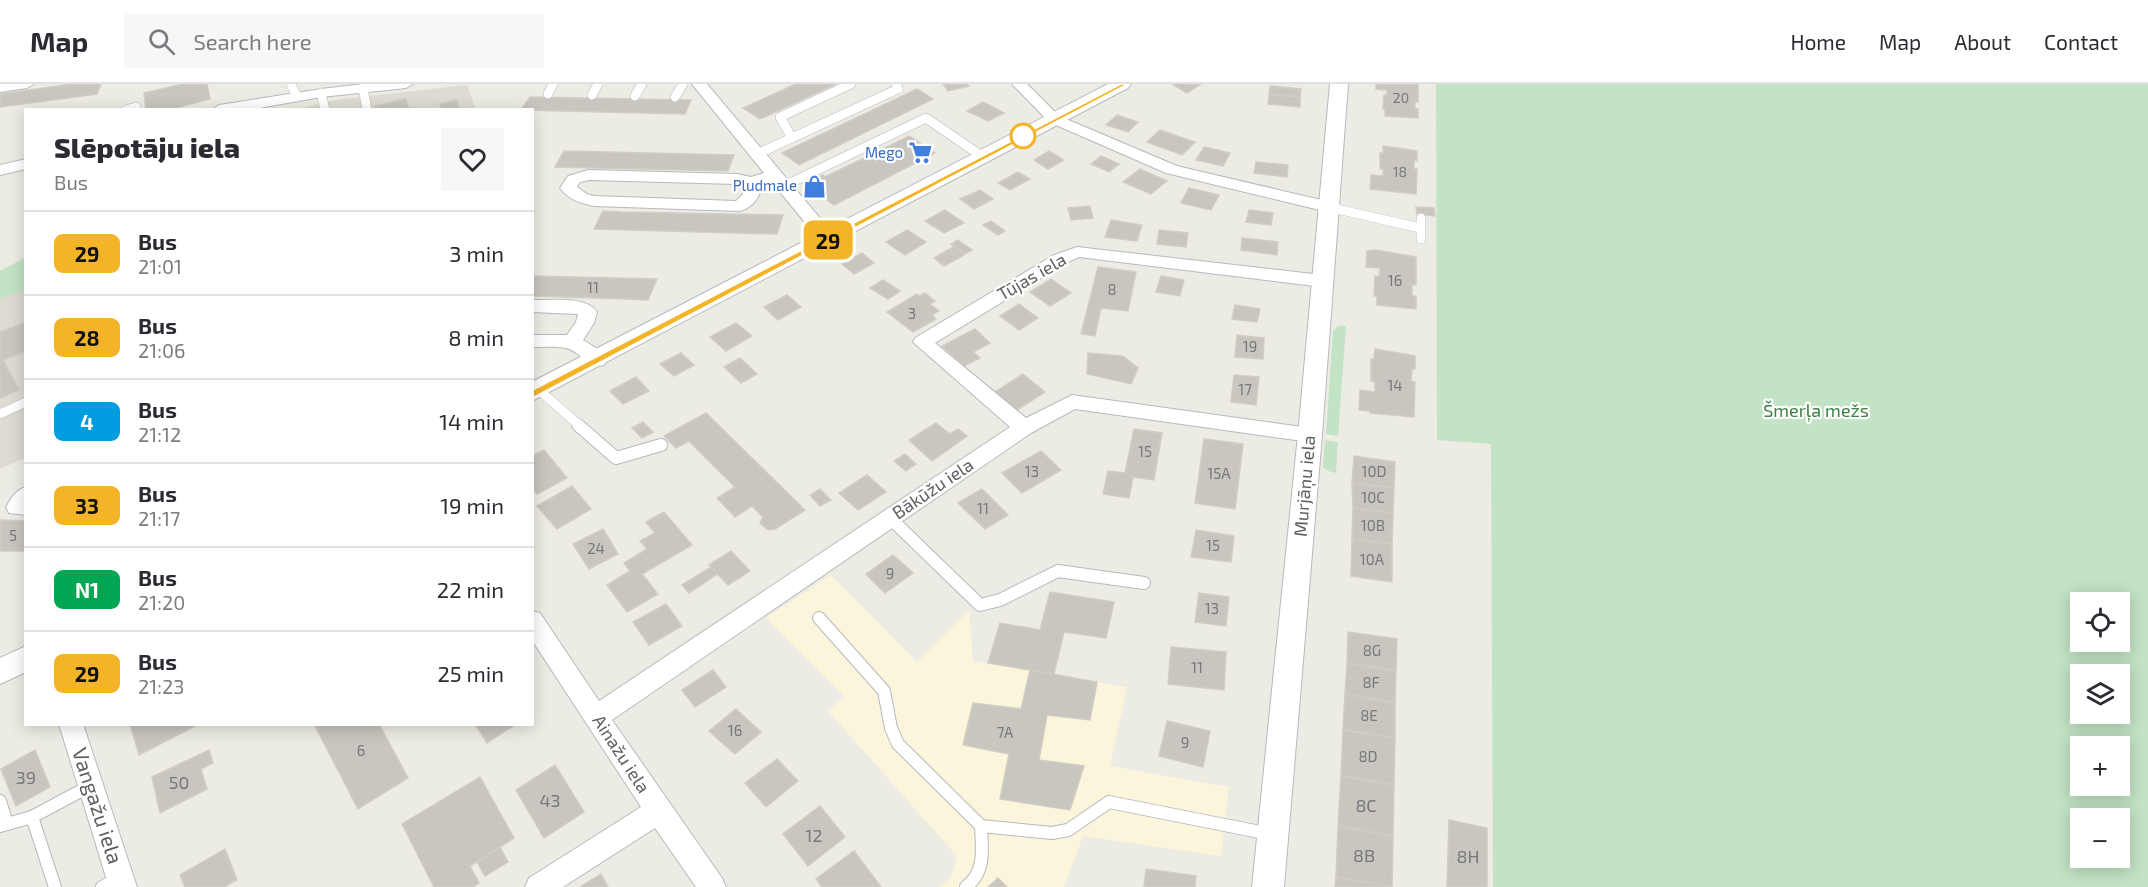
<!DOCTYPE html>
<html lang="en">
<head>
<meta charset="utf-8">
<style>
  :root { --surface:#fff; --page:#f7f7f7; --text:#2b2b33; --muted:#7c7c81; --line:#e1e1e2 }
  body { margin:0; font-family:"Exo 2",sans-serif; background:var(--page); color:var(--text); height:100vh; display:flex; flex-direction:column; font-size:22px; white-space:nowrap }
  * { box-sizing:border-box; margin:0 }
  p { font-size:20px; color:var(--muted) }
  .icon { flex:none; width:33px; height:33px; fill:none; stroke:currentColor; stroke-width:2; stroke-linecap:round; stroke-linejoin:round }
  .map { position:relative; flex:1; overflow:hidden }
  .panel { position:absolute; left:24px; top:24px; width:510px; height:618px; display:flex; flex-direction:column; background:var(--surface); border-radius:0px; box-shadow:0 3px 15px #0003 }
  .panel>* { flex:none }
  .badge { padding:0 12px; border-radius:9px; font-size:21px; line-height:39px }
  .fabs { position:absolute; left:2070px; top:508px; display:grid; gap:12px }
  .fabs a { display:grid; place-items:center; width:60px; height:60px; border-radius:0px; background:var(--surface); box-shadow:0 3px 15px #0003; font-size:30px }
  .map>.badge { position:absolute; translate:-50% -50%; box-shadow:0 0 0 3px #fff }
  .round { display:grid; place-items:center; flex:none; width:63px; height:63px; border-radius:0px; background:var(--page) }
  .head { display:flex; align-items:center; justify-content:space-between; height:102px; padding:0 30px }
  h1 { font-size:28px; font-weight:800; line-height:45px }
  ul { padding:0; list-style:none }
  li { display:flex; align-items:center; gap:18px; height:84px; padding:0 30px; border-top:2px solid var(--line) }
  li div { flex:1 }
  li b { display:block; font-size:22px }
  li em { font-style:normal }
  li .badge { min-width:66px; font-weight:700; text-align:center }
  header { display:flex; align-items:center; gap:36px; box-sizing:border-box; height:84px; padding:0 30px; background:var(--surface); border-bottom:2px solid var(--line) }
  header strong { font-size:28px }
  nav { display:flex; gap:33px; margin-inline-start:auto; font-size:21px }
  .search { width:420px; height:54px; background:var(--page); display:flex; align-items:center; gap:15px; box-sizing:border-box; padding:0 21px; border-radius:0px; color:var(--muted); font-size:22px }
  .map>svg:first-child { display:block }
  .commercial { fill:#fbf5db }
  .education { fill:#dddbd2 }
  .green { fill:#c2e3c4; fill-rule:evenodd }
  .building { fill:#c9c6c0; stroke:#d1cdc3; stroke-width:1.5 }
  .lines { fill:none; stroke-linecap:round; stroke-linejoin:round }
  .service-far1-casing { stroke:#b6b9bd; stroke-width:10 }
  .service-casing { stroke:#b6b9bd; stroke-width:14 }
  .minor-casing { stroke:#b6b9bd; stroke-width:2 }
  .tertiary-casing { stroke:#b6b9bd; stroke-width:2 }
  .service-far1 { stroke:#fff; stroke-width:9 }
  .service { stroke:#fff; stroke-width:12 }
  .minor { fill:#fff; fill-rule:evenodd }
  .tertiary { fill:#fff; fill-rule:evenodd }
  .line { fill:#f4b427; stroke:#fff; stroke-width:1.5 }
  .stop-dot { fill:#fff; stroke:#f4b427; stroke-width:3 }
  .labels { text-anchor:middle; stroke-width:4.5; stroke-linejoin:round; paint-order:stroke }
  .far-number-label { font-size:14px; fill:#77797a }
  .far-shop-label { font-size:15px; fill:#366cbe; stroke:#fff; text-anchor:end }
  .number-label { font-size:15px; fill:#77797a }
  .street-label { font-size:18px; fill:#5c5f63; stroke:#fff }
  .park-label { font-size:18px; fill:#3c8242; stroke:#fff }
  .near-number-label { font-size:18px; fill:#77797a }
  .near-street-label { font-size:21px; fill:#5c5f63; stroke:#fff }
</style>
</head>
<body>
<header>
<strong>Map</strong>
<div class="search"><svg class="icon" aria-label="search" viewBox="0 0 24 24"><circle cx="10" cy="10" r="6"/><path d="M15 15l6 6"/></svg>Search here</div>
<nav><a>Home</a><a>Map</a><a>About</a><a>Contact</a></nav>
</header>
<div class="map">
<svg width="2148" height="803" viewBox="0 0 2148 803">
  <rect width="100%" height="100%" fill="#edece4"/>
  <path class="commercial" d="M831 491 917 578 969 526 973 577 1127 603 1110 682 1229 703 1221 772 1083 752 1064 803H939L951 794 957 772 828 627 845 613 766 534Z"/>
  <g class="education">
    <path d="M467 1 476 25 293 26 335 16Z"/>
    <path d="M25 174V374L0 385V187Z"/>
  </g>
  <g class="green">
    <path d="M1436 0H2148V803H1493L1491 360 1437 356ZM2080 519H2120V558H2080ZM2080 591H2120V630H2080ZM2080 663H2120V702H2080ZM2080 735H2120V774H2080Z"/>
    <path d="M25 174V205L0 215V187Z"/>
    <path d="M1338 242H1346L1338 352 1326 350 1333 247Z"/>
    <path d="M1325 356 1338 358 1336 389 1328 387 1323 383Z"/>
  </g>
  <g class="building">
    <path d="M73 0H101L97 10 0 23V10Z"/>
    <path d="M183 0H207L210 15 168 26H146L144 9Z"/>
    <path d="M796 0H836L760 35 743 24Z"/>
    <path d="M943 0H967L969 2 948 7Z"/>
    <path d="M1172 0H1201L1187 9Z"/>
    <path d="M1376 0H1418V18H1415V25H1418V34L1385 32V25H1383L1384 11H1387V6L1376 5Z"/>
    <path d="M1270 2 1301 5 1300 13 1269 11Z"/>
    <path d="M917 5 933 15 799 81 782 69Z"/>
    <path d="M1269 11 1300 13V23L1268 20Z"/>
    <path d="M530 13 691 16 685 30 521 26Z"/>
    <path d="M406 15 409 26H376L375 22Z"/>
    <path d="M457 16 459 26H441L440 20Z"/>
    <path d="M983 18 1004 29 988 37 967 27Z"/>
    <path d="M1117 31 1138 38 1128 48 1106 41Z"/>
    <path d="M1160 46 1195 58 1182 71 1147 58Z"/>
    <path d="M909 52 935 69 834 121 805 100 823 91 825 93Z"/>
    <path d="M1383 62 1417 67V77L1414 76V85H1417L1416 110 1370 105 1371 91 1383 92V85H1380V69L1383 70Z"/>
    <path d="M1204 63 1230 69 1223 82 1196 76Z"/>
    <path d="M564 67 734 71 728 87 555 83Z"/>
    <path d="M1049 67 1064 76 1048 85 1034 76Z"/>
    <path d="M1101 72 1119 80 1109 88 1091 80Z"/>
    <path d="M1256 78 1288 81 1287 93 1254 89Z"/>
    <path d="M1140 85 1167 97 1151 110 1123 98Z"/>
    <path d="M1018 88 1030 95 1010 106 998 99Z"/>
    <path d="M1189 104 1219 111 1211 126 1181 119Z"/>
    <path d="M980 106 993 115 974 125 960 115Z"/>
    <path d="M1090 122 1093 134 1071 136 1068 124Z"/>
    <path d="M1416 123 1434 124 1435 132 1417 130Z"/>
    <path d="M945 126 964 139 944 149 925 137Z"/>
    <path d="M1249 126 1273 129 1271 141 1246 138Z"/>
    <path d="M603 127 621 128 783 131 777 150 594 145Z"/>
    <path d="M1111 136 1142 141 1137 157 1105 153Z"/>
    <path d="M991 137 1005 147 998 151 983 141Z"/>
    <path d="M907 146 926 158 905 171 886 158Z"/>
    <path d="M1159 146 1188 149 1186 163 1157 160Z"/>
    <path d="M1242 154 1278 158 1277 171 1241 166Z"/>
    <path d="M958 156 972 166 965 170 951 160Z"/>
    <path d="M955 162 965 170 959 174 948 166Z"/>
    <path d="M948 166 959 174 944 182 934 174Z"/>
    <path d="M1376 166 1416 173V201H1412V212H1416V225L1377 221V212H1374L1375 192 1379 193 1380 184 1366 183 1367 167Z"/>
    <path d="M862 169 874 179 854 190 842 180Z"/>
    <path d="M1098 183 1136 188 1128 227 1101 224 1095 252 1081 250Z"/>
    <path d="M532 192 657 195 648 216 628 215 532 212Z"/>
    <path d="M1161 192 1184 196 1180 212 1156 208Z"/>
    <path d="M1051 195 1071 209 1050 222 1030 208Z"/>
    <path d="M883 196 900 207 888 215 870 204Z"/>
    <path d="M925 209 935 217 930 220 939 227 932 231 936 235 913 248 887 228 917 210 919 212Z"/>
    <path d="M787 211 801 223 778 236 764 223Z"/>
    <path d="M1019 220 1038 234 1019 246 1000 232Z"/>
    <path d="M1235 221 1260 225 1257 238 1232 235Z"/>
    <path d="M26 238V267L3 276 19 306 0 314V248Z"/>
    <path d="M736 239 752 252 726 267 710 253Z"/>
    <path d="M975 245 990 259 973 268 980 274 964 282 942 262Z"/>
    <path d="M1237 251 1264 254 1263 275 1235 273Z"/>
    <path d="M1375 265 1415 272V285H1412L1411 297 1415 298 1414 333 1370 329V327L1359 326 1360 306 1375 308V298L1371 297V275H1374Z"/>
    <path d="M681 269 694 281 674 292 660 280Z"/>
    <path d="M1088 269 1123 272 1138 284 1131 300 1087 290Z"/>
    <path d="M740 274 757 290 741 299 724 283Z"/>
    <path d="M1023 290 1045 308 1017 326 995 308Z"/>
    <path d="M1234 291 1259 293 1256 321 1231 318Z"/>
    <path d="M636 293 649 307 623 320 610 307Z"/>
    <path d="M706 329 805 426 775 445 768 446 760 439 763 433 752 422 735 433 717 414 735 403 689 357 676 364 664 352Z"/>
    <path d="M643 338 653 348 642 354 632 344Z"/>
    <path d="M936 339 950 350 958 345 967 352 932 377 909 356Z"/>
    <path d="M1134 345 1162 349 1154 396 1133 393 1129 414 1103 410 1108 387 1125 389Z"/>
    <path d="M1204 355 1243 360 1235 425 1195 419Z"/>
    <path d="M544 366 567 394 537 410 532 405V372Z"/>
    <path d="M1041 367 1061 386 1022 409 1002 389Z"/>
    <path d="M905 370 916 380 906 387 894 377Z"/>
    <path d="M1354 372 1395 378 1394 404 1352 399Z"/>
    <path d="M867 391 886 408 858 426 839 409Z"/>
    <path d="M1352 399 1394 404 1393 429 1353 424Z"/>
    <path d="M572 402 591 425 557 445 537 422Z"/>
    <path d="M820 405 831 416 820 422 810 411Z"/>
    <path d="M982 405 1008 431 985 445 958 419Z"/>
    <path d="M1353 424 1393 429 1392 460 1352 455Z"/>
    <path d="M664 428 692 461 642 490 658 510 627 528 607 501 630 487 624 479 647 465 640 457 655 449 646 438Z"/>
    <path d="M0 436 26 437V467H0Z"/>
    <path d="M603 445 618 470 589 485 573 460Z"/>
    <path d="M1196 446 1234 452 1231 478 1191 473Z"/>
    <path d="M1352 455 1392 460V498L1351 492Z"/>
    <path d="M731 467 750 487 728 501 709 481Z"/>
    <path d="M893 471 913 489 885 509 866 490Z"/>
    <path d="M711 483 717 490 689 509 682 501Z"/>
    <path d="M1050 508 1114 518 1106 554 1064 548 1054 590 988 579 1000 539 1040 546Z"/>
    <path d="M1199 509 1229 513 1226 542 1195 538Z"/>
    <path d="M666 520 682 542 649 561 633 538Z"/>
    <path d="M1348 548 1397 555 1396 587 1347 579Z"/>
    <path d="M1171 563 1226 568 1224 606 1168 600Z"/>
    <path d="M1347 579 1396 587 1395 619 1345 610Z"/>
    <path d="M713 586 726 603 695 623 682 606Z"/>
    <path d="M1030 586 1097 598 1090 636 1047 631 1039 676 1084 682 1070 726 1000 715 1009 670 963 661 973 619 1021 625Z"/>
    <path d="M1345 610 1395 619V654L1343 646Z"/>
    <path d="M736 625 761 648 735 670 709 647Z"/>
    <path d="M1167 637 1210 647 1203 683 1159 672Z"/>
    <path d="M130 640H199L139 671Z"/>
    <path d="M314 640H379L408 694 358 725Z"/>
    <path d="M475 640H516L487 659Z"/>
    <path d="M1343 646 1395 654 1394 701 1341 692Z"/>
    <path d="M35 666 50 703 16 722 1 685Z"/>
    <path d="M209 666 213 679 201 685 207 705 160 729 152 693Z"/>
    <path d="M777 675 798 697 766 723 745 699Z"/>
    <path d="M555 681 584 728 544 754 516 706Z"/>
    <path d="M1341 692 1394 701 1393 752 1338 742Z"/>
    <path d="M480 693 514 754 470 782 479 799 473 803H434L402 740Z"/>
    <path d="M820 722 845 753 808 782 783 750Z"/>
    <path d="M1449 736 1487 744V803H1447Z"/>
    <path d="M1338 742 1393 752 1392 803 1336 793Z"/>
    <path d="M500 763 508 778 485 792 477 778Z"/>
    <path d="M225 765 237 796 224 803H185L180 791Z"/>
    <path d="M854 767 881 803H822L816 795Z"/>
    <path d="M1146 785 1196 792 1195 803H1144Z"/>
    <path d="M601 790 608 803H580Z"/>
    <path d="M1336 793 1392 803H1335Z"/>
    <path d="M998 794 1007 803H988Z"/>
  </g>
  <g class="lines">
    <defs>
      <g id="service-far1">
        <path d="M291 0 297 13"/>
        <path d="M363 4 367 26"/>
        <path d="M321 9 325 26"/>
        <path d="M548 10 553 0"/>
        <path d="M592 11 598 0"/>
        <path d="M635 12 642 0"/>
        <path d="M675 13 683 0"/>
        <path d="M126 26 136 23"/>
        <path d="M792 54 780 33 851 0"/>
        <path d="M757 70 898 5 896 0"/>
        <path d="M784 102 926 34 983 73"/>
        <path d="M1328 123 1420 144"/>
        <path d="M1421 134V155"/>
        <path d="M539 306 580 342"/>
        <path d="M0 330 26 318"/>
      </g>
      <g id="service">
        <path d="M578 341 616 374 661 361"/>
        <path d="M890 434 980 521 1000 516 1058 487 1144 499"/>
        <path d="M819 534 884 607 891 644 898 660 981 742"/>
        <path d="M0 717 7 740"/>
        <path d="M0 742 32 733"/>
        <path d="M55 803 32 733 90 702"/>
        <path d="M102 803 120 793"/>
        <path d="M966 803C986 787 982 766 981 742L1052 749 1068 746 1109 718 1270 750"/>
      </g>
      <g id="minor">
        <path d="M0 0H34L27 4 0 8Z"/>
        <path d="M364 0H413L406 4 321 13 249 26H212L219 21 321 5Z"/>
        <path d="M692 0H707L824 139 840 154 837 158H825L812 147 771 97 761 101C761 113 752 124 740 127L594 122C580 119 569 116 560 104L568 92 588 86 737 90 751 93 764 89ZM589 96 737 100 744 101 743 110 736 117 594 112 587 110 577 103 580 98Z"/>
        <path d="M1012 0H1027L1059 32 1177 82 1334 119 1336 123 1328 128 1166 89 1049 38Z"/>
        <path d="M26 75V85L0 91V81Z"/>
        <path d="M1077 163 1322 191 1328 193 1331 197 1328 201 1322 203 1079 173 1066 179 935 259 1026 334 1072 311 1310 344 1317 346 1320 351 1317 356 1310 358 1075 325 1031 349 612 636 722 794 726 803H696L655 744 563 803H525L529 794 641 723 532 556V527L540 529 599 617 1010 343 913 258 915 254 1054 171Z"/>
        <path d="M532 216C551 217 586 211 597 228L594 239 583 256 596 264 607 276 604 281C587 285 582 268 566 264 556 262 543 263 532 263V251H567L576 238 578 230 532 228Z"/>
        <path d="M26 403V431L9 429 6 423C11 414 16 406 26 403Z"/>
        <path d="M59 640H83L137 803H109Z"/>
      </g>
      <g id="tertiary">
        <path d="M1108 0H1131L1128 4 532 317V298Z"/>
        <path d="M1330 0H1348L1322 351 1284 803H1252L1298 351Z"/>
        <path d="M26 562V588L0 600V574Z"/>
      </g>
    </defs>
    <use href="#service-far1" class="service-far1-casing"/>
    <use href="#service" class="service-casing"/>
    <use href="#minor" class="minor-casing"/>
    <use href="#tertiary" class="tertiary-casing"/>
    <use href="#service-far1" class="service-far1"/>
    <use href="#service" class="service"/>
    <use href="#minor" class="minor"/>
    <use href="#tertiary" class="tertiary"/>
  </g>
  <path class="line" d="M1121 0H1126L1124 2 536 312 532 313 527 309Z"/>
  <defs>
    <symbol id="supermarket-bare" viewBox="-9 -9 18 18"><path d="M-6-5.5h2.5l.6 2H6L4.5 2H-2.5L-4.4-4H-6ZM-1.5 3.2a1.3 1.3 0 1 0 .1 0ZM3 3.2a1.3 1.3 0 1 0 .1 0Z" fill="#3f7fe0" stroke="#fff" stroke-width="2.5" paint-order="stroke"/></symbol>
    <symbol id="shop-bare" viewBox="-9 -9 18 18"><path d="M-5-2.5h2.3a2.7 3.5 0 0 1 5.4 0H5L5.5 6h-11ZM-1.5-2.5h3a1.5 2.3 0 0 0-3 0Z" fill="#3f7fe0" stroke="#fff" stroke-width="2.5" paint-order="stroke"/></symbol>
  </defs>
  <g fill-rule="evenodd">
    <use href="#supermarket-bare" x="904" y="52" width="33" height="33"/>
    <use href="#shop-bare" x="798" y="86" width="33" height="33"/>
  </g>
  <circle class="stop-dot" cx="1023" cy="52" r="12"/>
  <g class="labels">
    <g class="far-number-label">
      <text x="1401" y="19">20</text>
      <text x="1400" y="93">18</text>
    </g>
    <g class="far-shop-label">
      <text x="903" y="74">Mego</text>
      <text x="797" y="107">Pludmale</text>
    </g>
    <g class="number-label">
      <text x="1395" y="202">16</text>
      <text x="593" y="209">11</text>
      <text x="1112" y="211">8</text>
      <text x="912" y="235">3</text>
      <text x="1250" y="268">19</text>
      <text x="1395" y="307">14</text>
      <text x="1245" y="311">17</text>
      <text x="1145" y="373">15</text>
      <text x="1032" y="393">13</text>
      <text x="1374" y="393">10D</text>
      <text x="1219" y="395">15A</text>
      <text x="1373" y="419">10C</text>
      <text x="983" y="430">11</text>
      <text x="1373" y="447">10B</text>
      <text x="13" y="457">5</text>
      <text x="1213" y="467">15</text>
      <text x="596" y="470">24</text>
      <text x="1372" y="481">10A</text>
      <text x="890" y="495">9</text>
      <text x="1212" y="530">13</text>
      <text x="1372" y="572">8G</text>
      <text x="1197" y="589">11</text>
      <text x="1371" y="604">8F</text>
      <text x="1369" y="637">8E</text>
      <text x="735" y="652">16</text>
      <text x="1005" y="654">7A</text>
      <text x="1185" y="664">9</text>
      <text x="361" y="672">6</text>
      <text x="1368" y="678">8D</text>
    </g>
    <g class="street-label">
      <text transform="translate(1032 193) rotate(-30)" y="6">Tūjas iela</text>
      <text transform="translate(1305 402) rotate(-85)" y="6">Murjāņu iela</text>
      <text transform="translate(933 405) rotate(-34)" y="6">Bākūžu iela</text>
      <text transform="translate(621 670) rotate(57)" y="6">Ainažu iela</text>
    </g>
    <g class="park-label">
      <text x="1816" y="333">Šmerļa mežs</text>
    </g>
    <g class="near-number-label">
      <text x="26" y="700">39</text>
      <text x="179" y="705">50</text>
      <text x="550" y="723">43</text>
      <text x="1366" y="728">8C</text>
      <text x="814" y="758">12</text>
      <text x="1364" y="778">8B</text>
      <text x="1468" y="779">8H</text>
    </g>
    <g class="near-street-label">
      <text transform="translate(97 722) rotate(72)" y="7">Vangažu iela</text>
    </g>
  </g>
</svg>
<div class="fabs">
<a><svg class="icon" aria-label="locate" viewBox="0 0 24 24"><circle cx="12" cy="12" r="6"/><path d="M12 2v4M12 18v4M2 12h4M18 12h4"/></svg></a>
<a><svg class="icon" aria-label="layers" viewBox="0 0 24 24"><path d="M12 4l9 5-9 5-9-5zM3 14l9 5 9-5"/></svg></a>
<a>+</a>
<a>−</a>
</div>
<b class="badge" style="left:828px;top:156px;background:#f4b427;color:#111">29</b>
<section class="panel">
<div class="head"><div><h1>Slēpotāju iela</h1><p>Bus</p></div><a class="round"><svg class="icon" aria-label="heart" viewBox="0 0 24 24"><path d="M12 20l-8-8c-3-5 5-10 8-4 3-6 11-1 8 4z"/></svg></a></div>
<ul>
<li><span class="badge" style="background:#f4b427;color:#111">29</span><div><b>Bus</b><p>21:01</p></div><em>3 min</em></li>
<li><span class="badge" style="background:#f4b427;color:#111">28</span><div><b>Bus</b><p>21:06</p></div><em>8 min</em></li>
<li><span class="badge" style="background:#009de0;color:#fff">4</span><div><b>Bus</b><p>21:12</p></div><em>14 min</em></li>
<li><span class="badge" style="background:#f4b427;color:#111">33</span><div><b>Bus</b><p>21:17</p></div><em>19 min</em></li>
<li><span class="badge" style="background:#00a651;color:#fff">N1</span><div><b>Bus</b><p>21:20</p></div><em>22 min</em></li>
<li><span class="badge" style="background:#f4b427;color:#111">29</span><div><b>Bus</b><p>21:23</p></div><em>25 min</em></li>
</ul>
</section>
</div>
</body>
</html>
